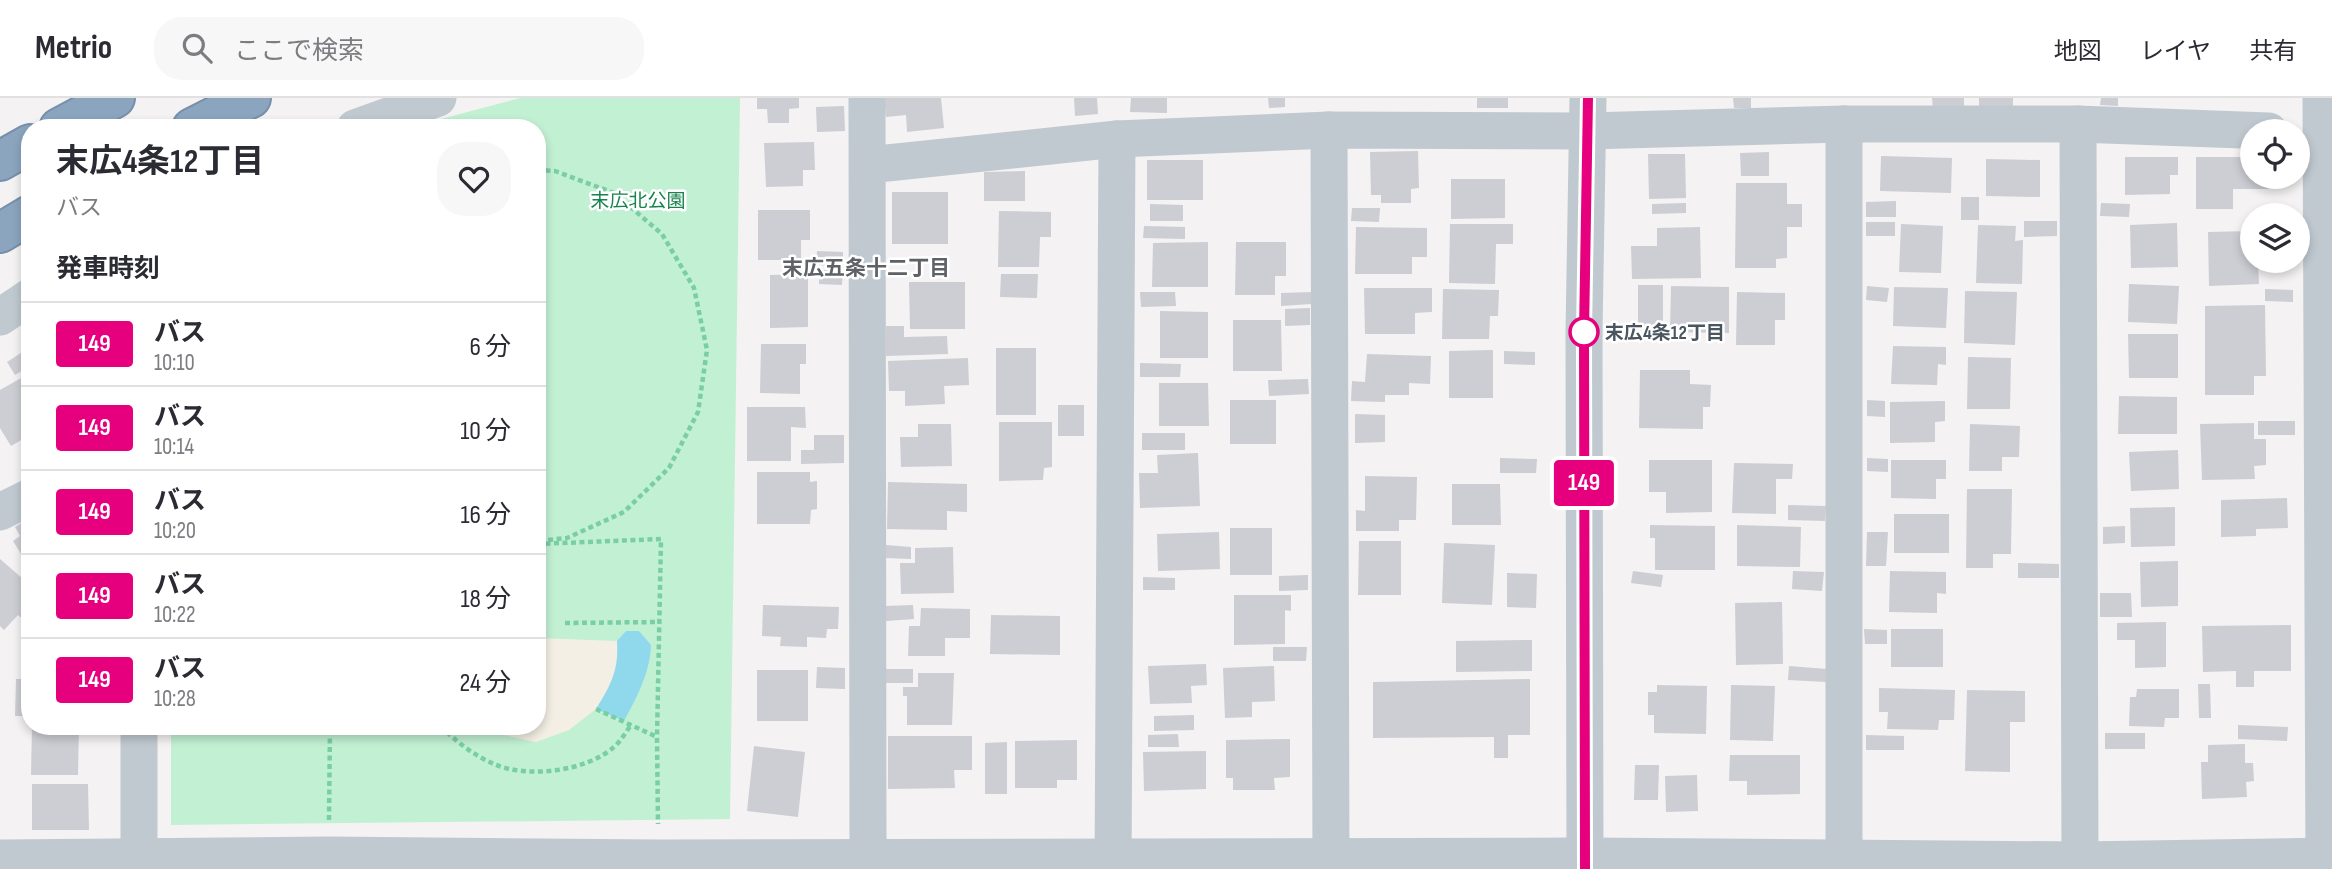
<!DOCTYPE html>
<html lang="ja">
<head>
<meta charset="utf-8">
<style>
  :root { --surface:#fff; --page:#f7f7f7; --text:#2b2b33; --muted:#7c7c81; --line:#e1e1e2 }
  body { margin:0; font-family:"Sofia Sans Condensed","Noto Sans JP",sans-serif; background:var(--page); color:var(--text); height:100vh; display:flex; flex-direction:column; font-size:26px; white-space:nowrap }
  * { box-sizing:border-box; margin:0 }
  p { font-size:23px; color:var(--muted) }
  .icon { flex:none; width:38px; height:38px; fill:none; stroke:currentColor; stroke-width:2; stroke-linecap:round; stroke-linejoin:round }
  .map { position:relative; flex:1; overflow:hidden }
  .drawer { position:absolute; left:21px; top:21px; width:525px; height:616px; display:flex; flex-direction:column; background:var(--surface); border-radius:28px; box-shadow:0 4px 10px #0003 }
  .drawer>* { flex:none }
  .badge { padding:0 14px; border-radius:5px; font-size:24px; line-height:46px }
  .controls { position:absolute; left:2240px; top:21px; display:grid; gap:14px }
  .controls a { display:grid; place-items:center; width:70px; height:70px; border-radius:50%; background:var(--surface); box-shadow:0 4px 10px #0003; font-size:35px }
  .map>.badge { position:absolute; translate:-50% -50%; box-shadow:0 0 0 4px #fff }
  h2 { padding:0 35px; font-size:26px; line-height:63px }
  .round { display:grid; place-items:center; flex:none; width:74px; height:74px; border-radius:28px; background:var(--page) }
  .overview { display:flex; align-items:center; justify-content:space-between; height:119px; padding:0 35px }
  h1 { font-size:33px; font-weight:700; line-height:52px }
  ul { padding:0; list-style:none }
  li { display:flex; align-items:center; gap:21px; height:84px; padding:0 35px; border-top:2px solid var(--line) }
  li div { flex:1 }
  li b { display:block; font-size:26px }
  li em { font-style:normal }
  li .badge { min-width:77px; font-weight:700; text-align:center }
  header { display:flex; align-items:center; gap:42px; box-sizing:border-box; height:98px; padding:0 35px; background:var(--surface); border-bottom:2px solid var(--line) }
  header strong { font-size:33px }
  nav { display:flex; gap:38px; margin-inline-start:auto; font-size:24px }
  .search { width:490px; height:63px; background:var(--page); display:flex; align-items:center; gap:18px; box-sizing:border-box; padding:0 24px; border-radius:28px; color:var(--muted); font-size:26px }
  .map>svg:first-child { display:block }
  .green { fill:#c2f0d3 }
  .sand { fill:#f4efe4 }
  .water { fill:#90d9ec }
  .building { fill:#ccced4 }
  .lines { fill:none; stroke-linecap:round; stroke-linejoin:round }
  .highway-casing { stroke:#7690ab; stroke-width:42 }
  .path { stroke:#7acea4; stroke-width:4.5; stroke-dasharray:5 3.5; stroke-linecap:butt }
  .minor { stroke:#c0c9d0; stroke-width:37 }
  .highway { stroke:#8ba5bf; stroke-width:38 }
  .line-casing { stroke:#fff; stroke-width:16 }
  .line { stroke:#e6007e; stroke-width:10 }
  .stop-dot { fill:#fff; stroke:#e6007e; stroke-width:3.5 }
  .labels { text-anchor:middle; stroke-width:5; stroke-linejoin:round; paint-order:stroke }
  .park-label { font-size:19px; fill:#19824d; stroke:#fff }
  .stop-label { font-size:19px; font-weight:bold; fill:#4a555f; stroke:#fff; text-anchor:start }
  .neighbourhood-label { font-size:21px; font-weight:bold; fill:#5e6267; stroke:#fff }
</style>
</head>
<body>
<header>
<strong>Metrio</strong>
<div class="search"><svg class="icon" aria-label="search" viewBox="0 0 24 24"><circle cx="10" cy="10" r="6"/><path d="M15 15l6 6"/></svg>ここで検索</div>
<nav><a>地図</a><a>レイヤ</a><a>共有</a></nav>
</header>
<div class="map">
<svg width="2332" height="771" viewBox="0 0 2332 771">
  <rect width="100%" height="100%" fill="#f4f2f2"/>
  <path class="green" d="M520 0H740L730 721 171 727V628H537V30H407Z"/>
  <path class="sand" d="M537 540 617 543 618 563 610 588 596 611 569 632 536 644 490 634 483 628H537Z"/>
  <path class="water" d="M626 533H639L651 547C650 575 637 599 624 623L596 611C611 587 619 572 617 543Z"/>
  <g class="building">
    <path d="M757 0H799V10L789 11V25H768L767 11H757Z"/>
    <path d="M884 0H941L944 30 907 34 906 17 886 19Z"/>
    <path d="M1074 0H1097L1098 16 1075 18Z"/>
    <path d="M1131 0H1167V15L1130 14Z"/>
    <path d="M1268 0H1285V9L1269 10Z"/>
    <rect x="1477" y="0" width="31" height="10"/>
    <path d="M1733 0H1751V10H1734Z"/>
    <path d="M1932 0H1964V10L1933 11Z"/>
    <rect x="1979" y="0" width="34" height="10"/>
    <path d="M2101 0H2118V8L2100 7Z"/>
    <path d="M844 8 845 33 817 34 816 9Z"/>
    <path d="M814 44 815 72H803V88L766 89 764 45Z"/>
    <path d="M1418 53 1419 90 1411 91V105H1381V97H1371L1370 54Z"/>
    <path d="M1769 54V78H1741L1740 55Z"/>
    <path d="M1648 56H1685L1686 100 1649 101Z"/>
    <path d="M1881 58 1952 60 1951 95 1880 93Z"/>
    <path d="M2125 59H2178V77H2170V96L2125 97Z"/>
    <path d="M2196 59H2252V79H2269V91H2233V111H2196Z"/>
    <path d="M1986 61 2040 62V99L1986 98Z"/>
    <rect x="1147" y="62" width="56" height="40"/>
    <path d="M1025 73V103H984V74Z"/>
    <path d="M1451 81H1505V120L1451 121Z"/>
    <path d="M1736 85H1787V106H1802V129H1787V160L1776 161V170H1735Z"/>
    <rect x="892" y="94" width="56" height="52"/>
    <rect x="1961" y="99" width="18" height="23"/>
    <path d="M1896 103V119H1866V104Z"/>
    <path d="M1686 105V115L1652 116V106Z"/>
    <path d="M2101 105 2130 106 2129 119 2100 118Z"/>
    <path d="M1150 106 1183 107V123H1150Z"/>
    <path d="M1352 110H1380L1379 124 1351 123Z"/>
    <path d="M758 112H810V142H801V162H758Z"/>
    <path d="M999 113 1051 114V139H1040L1039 169H998Z"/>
    <path d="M2024 123H2057V138L2024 139Z"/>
    <rect x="1866" y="124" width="29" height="14"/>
    <path d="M2177 125 2178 169 2131 170 2130 127Z"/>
    <path d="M1450 126H1513V146H1496L1495 186 1449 185Z"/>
    <path d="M1901 126 1943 128 1941 175 1899 174Z"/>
    <path d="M1978 127 2016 128 2015 143 2023 142 2022 186 1976 185Z"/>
    <path d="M1144 128 1185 129V141L1143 140Z"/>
    <path d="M1356 129 1427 130V159H1412V176H1355Z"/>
    <path d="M1700 129 1701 180 1632 181 1631 148H1657V130Z"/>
    <path d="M2252 133V163H2258L2259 186 2209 188 2208 134Z"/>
    <path d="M1208 144V189H1152L1153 145Z"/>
    <path d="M1236 144H1286V178H1275V197H1235Z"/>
    <path d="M817 153 843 154V168L816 167Z"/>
    <path d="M819 172H843L842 187 819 186Z"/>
    <path d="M808 176V229L770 230V177Z"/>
    <path d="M1001 176H1038L1037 200 1000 199Z"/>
    <path d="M909 184H965V231H910Z"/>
    <path d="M2129 186 2179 188 2177 226 2128 224Z"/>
    <rect x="1638" y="187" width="25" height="41"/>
    <path d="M1671 188 1729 189V235L1670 234Z"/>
    <path d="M1867 188 1889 190 1887 204 1866 202Z"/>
    <path d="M1894 189 1948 190 1946 230 1893 228Z"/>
    <path d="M1364 190H1432V214L1415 215V236H1365Z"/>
    <path d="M1443 191 1499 192 1498 218H1490L1489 241H1442Z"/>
    <path d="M2265 191 2293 192V204L2265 203Z"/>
    <path d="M1965 193 2017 194 2015 247 1964 245Z"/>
    <path d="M1140 194H1175L1176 208 1141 209Z"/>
    <path d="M1312 194V206L1281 208V195Z"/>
    <path d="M1737 194 1785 195V222H1775V247H1736Z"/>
    <path d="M2265 207 2266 278H2254V297H2205V208Z"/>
    <path d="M1310 210V227L1285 228V211Z"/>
    <path d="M1160 213 1208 214V260H1160Z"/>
    <path d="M1233 222H1281L1282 273H1233Z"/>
    <path d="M886 228H904V239L947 238 948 256 886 258Z"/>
    <path d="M2128 236H2178V280H2129Z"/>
    <path d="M761 246H806V266H800V296L760 295Z"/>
    <path d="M1893 248 1946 249V267L1938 266 1937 287 1891 286Z"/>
    <path d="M30 249V268L15 277 7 264Z"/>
    <rect x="996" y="250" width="40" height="67"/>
    <path d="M1493 252V300H1449V253Z"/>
    <path d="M1504 253 1535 254V267L1504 266Z"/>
    <path d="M1367 256 1431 258 1430 286 1409 285V297H1385V304L1351 303 1352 283 1365 284Z"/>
    <path d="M1968 259 2011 260 2010 311H1967Z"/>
    <path d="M968 260 969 287 944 288 945 306 905 308V293H889L888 263Z"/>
    <path d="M1140 265 1181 266 1180 279H1140Z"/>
    <path d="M1640 272H1690V286L1711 287 1710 309H1703V331L1639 330Z"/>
    <path d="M30 275V337L11 348 0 330V292Z"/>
    <path d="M1308 281 1309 296 1269 298 1268 282Z"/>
    <path d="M1159 285H1208L1209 328H1159Z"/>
    <path d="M2119 298 2177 299V336H2118Z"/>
    <rect x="1230" y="302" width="46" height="44"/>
    <path d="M1867 302 1885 303V319L1867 318Z"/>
    <path d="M1945 303V323L1935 324V344L1890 345V304Z"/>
    <rect x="1058" y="307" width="26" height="31"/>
    <path d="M747 309H805L806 330 791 329V363H747Z"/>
    <path d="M1355 316 1385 317V344L1355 345Z"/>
    <rect x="2258" y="323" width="37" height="14"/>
    <path d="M999 324H1052V369L1044 370 1043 382 999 383Z"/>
    <path d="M2254 325V341H2266V367L2254 368 2255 381 2202 382 2200 326Z"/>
    <path d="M918 326H951L952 368 901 369 900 339H918Z"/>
    <path d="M1970 326 2020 328 2019 359H2002V373H1969Z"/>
    <rect x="1142" y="335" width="43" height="17"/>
    <path d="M814 337H844V365L801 366V352H814Z"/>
    <path d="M2178 352 2179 391 2131 393 2129 354Z"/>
    <path d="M1198 355 1200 408 1140 410 1139 375H1158L1157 357Z"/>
    <path d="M1500 360 1537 361 1536 375H1500Z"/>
    <path d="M1867 360 1888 361V374L1867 373Z"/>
    <path d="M1649 362H1712V414L1666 415V394H1649Z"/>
    <path d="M1891 362H1946V381H1936V401L1891 400Z"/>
    <path d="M1734 365 1793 366 1792 381H1776V416L1732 415Z"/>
    <path d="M757 374H810V384L817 383V411L811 412 810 426H757Z"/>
    <path d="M1365 378 1417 379 1416 422H1399V433H1356V412L1365 413Z"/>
    <path d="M888 384 967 386V414L947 413V432L887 431Z"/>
    <path d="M1452 386H1500L1501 427H1452Z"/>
    <path d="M1967 391H2012L2011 456H1993V470H1966Z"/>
    <path d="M2287 400 2288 430 2256 431V438L2221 439V402Z"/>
    <path d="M1788 407 1826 408 1825 423 1788 422Z"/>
    <path d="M2175 409V448L2131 449 2130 410Z"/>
    <rect x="1894" y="416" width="55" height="39"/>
    <path d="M30 420V470L13 443 20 438 15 429Z"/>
    <path d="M1650 427 1715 428V472H1655V440H1650Z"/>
    <path d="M1737 427 1801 429 1800 469 1737 468Z"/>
    <path d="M2125 428V445L2103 446V429Z"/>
    <rect x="1230" y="430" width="42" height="47"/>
    <path d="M1219 434 1220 471 1158 473 1157 436Z"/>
    <path d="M1867 434H1888L1886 468H1866Z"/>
    <path d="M1359 443H1401V497H1358Z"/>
    <path d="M1444 445 1495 447 1492 507 1442 505Z"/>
    <path d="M886 447 911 449V461L885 460Z"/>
    <path d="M953 449 954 495 901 496 900 465H915V450Z"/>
    <path d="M0 461 30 487V528L18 517 4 532 0 528Z"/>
    <path d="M2178 463V508L2141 509 2140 464Z"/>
    <path d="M2018 465 2059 466V480H2018Z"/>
    <path d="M1633 473 1663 477 1661 489 1631 485Z"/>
    <path d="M1793 473 1824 474 1822 493 1792 491Z"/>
    <path d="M1890 473 1946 474V496L1937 495V515L1889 514Z"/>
    <path d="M1507 475 1537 476 1536 510 1507 509Z"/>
    <path d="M1308 477V492L1279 493V478Z"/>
    <path d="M1143 479 1175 480V492H1143Z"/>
    <path d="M2100 495H2131L2132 519H2100Z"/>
    <path d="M1234 497H1291V513L1285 512V546L1234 547Z"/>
    <path d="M1782 504 1783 566 1736 567 1735 505Z"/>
    <path d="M763 507 839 509 838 531H827L826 540 807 539V549L780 548 781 539 762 538Z"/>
    <path d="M913 507 914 521 886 523 885 508Z"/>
    <path d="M921 510 970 511V540H945V558H908L909 528H920Z"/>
    <path d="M991 517 1060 518V557L990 556Z"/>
    <path d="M2166 524V569L2135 570V542H2117V525Z"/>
    <path d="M2291 527V573H2254V589H2236V573L2203 574 2202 528Z"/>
    <path d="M1864 531 1887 532V546H1865Z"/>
    <rect x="1891" y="531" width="52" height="38"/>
    <path d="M1532 542V573L1456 574V543Z"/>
    <path d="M1273 549H1307L1306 563H1273Z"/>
    <path d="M1206 566 1207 587 1191 588 1192 605 1150 606 1148 568Z"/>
    <path d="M1274 568 1275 603 1252 604V619L1225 620 1223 570Z"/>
    <path d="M1789 568 1827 571 1826 584 1788 582Z"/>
    <path d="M817 569 845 570V591L816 590Z"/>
    <rect x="885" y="571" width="28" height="14"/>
    <rect x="757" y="572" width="51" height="51"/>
    <path d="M918 575H954L952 627H907V598H903V589H918Z"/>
    <path d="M16 581H30V618H15Z"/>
    <path d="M1530 581V637H1508V660H1494V639L1373 640V584Z"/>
    <path d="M2198 586H2210L2211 620H2199Z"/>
    <path d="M1657 587 1707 588 1706 636 1654 635V617H1648V594H1657Z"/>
    <path d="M1731 587 1775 588 1773 643 1730 642Z"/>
    <path d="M1879 590 1955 592 1954 622H1939L1938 632 1887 631 1888 614H1879Z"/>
    <path d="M2137 591H2179V620H2165L2164 629 2129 628 2130 599H2136Z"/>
    <path d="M1967 592 2025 593V624H2010V674L1965 673Z"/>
    <path d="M1194 617V632L1154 633V618Z"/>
    <path d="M2238 627 2288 629 2287 643 2238 641Z"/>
    <path d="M32 628H79L78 677H31Z"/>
    <rect x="2105" y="635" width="40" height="16"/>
    <path d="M1178 636 1179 649H1148V637Z"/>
    <path d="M1866 637 1904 638V652H1866Z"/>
    <path d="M888 638H972V672H954L955 690 888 691Z"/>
    <path d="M1290 641V679L1274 680 1275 692H1233V680H1226V642Z"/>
    <path d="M1077 642V682H1057V690H1015V643Z"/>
    <path d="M1007 644V696H985V645Z"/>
    <path d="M2245 646V665H2253L2254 683 2246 684 2247 699 2202 701 2201 664H2208V647Z"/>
    <path d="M754 648 805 654 798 719 747 713Z"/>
    <path d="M1206 653V691L1144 693 1143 654Z"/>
    <path d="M1730 657H1800V696L1747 697V683H1729Z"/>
    <path d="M1635 667H1659L1658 702H1634Z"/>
    <path d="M1697 677 1698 713 1666 714 1665 678Z"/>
    <path d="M32 686H88L89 732H32Z"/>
  </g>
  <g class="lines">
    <defs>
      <g id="highway">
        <path d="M59 30 115 0"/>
        <path d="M192 30 251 0"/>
        <path d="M0 63 30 46"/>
        <path d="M0 135 30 117"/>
      </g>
    </defs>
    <use href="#highway" class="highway-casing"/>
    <g class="path">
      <path d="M537 72 555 73 614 95 662 136 694 190 707 252 698 314 669 370 624 414 567 440 537 443"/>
      <path d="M537 446 661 441 657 639 658 726"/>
      <path d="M565 525 659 524"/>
      <path d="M596 611 657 639"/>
      <path d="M441 628C456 644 475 658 494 666 528 681 587 673 614 649 621 643 626 634 631 627"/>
      <path d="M329 722 330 628"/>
    </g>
    <g class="minor">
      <path d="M867 0 868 759"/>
      <path d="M2321 0 2324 771"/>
      <path d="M2078 26 2080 771"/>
      <path d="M355 30 438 0"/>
      <path d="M1329 32 1331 771"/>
      <path d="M868 67 1117 41 1329 32 1587 33 1844 26H2078L2269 33"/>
      <path d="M0 219 30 199"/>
      <path d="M0 414 30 399"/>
      <path d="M0 760 329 757 659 760 1585 758 2080 762 2332 758"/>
      <path d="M139 771V628"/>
      <path d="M1113 771 1117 41"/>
      <path d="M1585 771 1584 234 1588 0"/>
      <path d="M1844 771V26"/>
    </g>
    <use href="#highway" class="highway"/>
  </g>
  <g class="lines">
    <defs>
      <path id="line" d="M1585 771 1584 234 1588 0"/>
    </defs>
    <use href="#line" class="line-casing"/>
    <use href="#line" class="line"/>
  </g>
  <circle class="stop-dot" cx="1584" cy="234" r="14"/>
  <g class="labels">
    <g class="park-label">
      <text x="638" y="109">末広北公園</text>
    </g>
    <g class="stop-label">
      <text x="1605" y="241">末広4条12丁目</text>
    </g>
    <g class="neighbourhood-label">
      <text x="866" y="177">末広五条十二丁目</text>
    </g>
  </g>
</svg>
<div class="controls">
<a><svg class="icon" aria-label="locate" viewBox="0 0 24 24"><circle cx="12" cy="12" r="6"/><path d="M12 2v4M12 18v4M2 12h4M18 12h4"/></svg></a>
<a><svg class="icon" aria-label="layers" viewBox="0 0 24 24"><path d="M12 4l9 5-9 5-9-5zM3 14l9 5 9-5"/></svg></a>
</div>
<b class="badge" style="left:1584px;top:385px;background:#e6007e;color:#fff">149</b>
<section class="drawer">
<div class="overview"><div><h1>末広4条12丁目</h1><p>バス</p></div><a class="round"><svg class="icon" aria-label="heart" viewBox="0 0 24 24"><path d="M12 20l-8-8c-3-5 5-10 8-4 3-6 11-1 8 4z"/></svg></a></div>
<h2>発車時刻</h2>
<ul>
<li><span class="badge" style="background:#e6007e;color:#fff">149</span><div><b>バス</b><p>10:10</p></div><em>6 分</em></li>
<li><span class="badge" style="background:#e6007e;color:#fff">149</span><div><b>バス</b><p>10:14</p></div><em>10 分</em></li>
<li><span class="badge" style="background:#e6007e;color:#fff">149</span><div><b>バス</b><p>10:20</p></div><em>16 分</em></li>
<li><span class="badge" style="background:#e6007e;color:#fff">149</span><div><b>バス</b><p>10:22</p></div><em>18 分</em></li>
<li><span class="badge" style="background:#e6007e;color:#fff">149</span><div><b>バス</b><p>10:28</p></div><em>24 分</em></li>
</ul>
</section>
</div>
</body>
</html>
